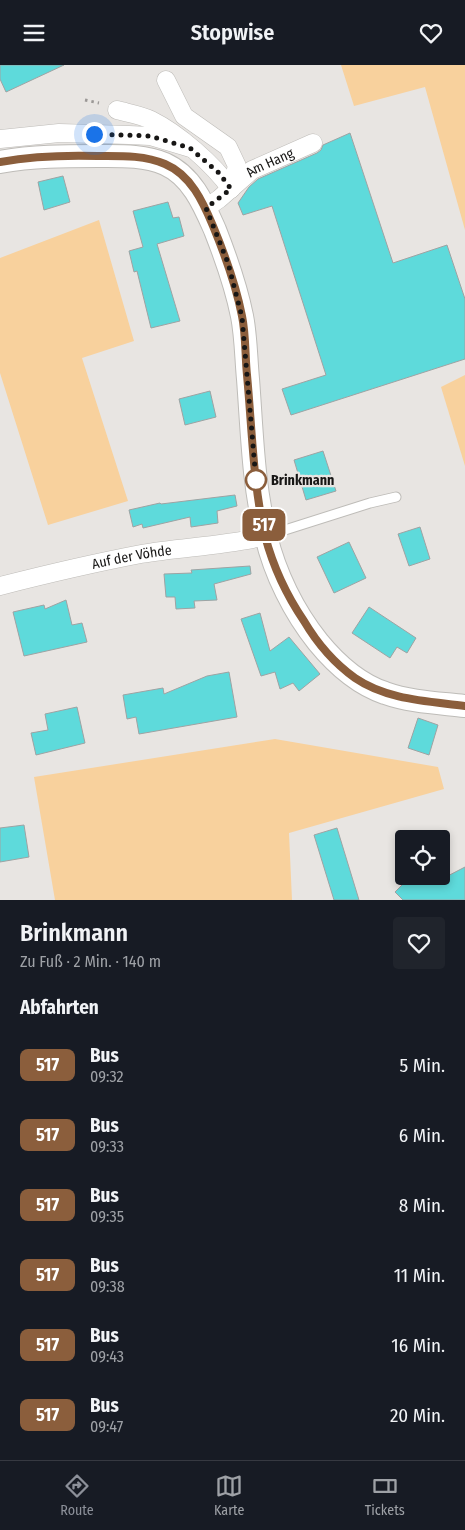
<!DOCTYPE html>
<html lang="de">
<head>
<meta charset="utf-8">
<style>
  :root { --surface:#171b24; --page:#20242c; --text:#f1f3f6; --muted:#9ea1a6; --line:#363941; --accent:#8c9099 }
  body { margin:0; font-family:"Fira Sans Condensed",sans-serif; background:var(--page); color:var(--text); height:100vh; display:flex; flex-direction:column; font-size:19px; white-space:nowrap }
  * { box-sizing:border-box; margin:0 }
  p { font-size:16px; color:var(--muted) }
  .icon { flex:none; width:28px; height:28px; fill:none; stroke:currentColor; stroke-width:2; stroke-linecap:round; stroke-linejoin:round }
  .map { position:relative; height:835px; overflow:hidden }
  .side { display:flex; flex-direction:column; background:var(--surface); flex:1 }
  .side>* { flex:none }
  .badge { padding:0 10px; border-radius:8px; font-size:18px; line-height:32px }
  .fabs { position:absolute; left:395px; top:765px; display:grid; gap:10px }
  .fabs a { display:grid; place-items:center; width:55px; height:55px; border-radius:5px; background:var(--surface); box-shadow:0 2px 8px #0003; font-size:25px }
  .you { position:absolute; width:25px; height:25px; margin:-12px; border:4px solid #fff; border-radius:50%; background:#1a73e8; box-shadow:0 0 0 8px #1a73e833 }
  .map>.badge { position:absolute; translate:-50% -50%; box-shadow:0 0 0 2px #fff }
  h2 { padding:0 20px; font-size:19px; line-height:45px }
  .round { display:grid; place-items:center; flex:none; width:52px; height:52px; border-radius:5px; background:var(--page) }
  .summary { display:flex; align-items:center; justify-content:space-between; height:85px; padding:0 20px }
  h1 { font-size:24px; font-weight:600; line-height:38px }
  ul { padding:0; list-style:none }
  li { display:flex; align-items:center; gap:15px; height:70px; padding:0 20px }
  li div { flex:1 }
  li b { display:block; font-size:19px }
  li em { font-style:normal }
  li .badge { min-width:55px; font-weight:700; text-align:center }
  header { display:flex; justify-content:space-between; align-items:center; height:65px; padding:0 20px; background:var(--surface); font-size:22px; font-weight:600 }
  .menu { display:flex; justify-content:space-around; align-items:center; height:70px; border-top:1px solid var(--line); background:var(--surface); font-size:14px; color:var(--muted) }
  .menu a { display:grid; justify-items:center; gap:2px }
  .menu .selected { color:var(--accent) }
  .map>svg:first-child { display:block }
  .green { fill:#f8d19d }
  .building { fill:#5edadb; stroke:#9ea3a3 }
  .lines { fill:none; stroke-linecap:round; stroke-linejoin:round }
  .service-casing { stroke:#bebcb8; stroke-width:11 }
  .minor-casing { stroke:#bebcb8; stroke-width:19 }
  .tertiary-casing { stroke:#bebcb8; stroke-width:24 }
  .path { stroke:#9b9896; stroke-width:3; stroke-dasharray:2.5 4; stroke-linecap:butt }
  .service { stroke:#fff; stroke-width:9 }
  .minor { stroke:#fff; stroke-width:18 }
  .tertiary { stroke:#fff; stroke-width:22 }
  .line-casing { stroke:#fff; stroke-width:11 }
  .line { stroke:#8b5e3c; stroke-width:8 }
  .walk { stroke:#171615; stroke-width:5; stroke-dasharray:0 9 }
  .stop-dot { fill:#fff; stroke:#8b5e3c; stroke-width:2.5 }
  .labels { text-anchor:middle; stroke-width:4.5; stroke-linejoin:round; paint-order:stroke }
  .street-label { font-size:14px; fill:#171615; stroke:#e8e5e2 }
  .stop-label { font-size:14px; font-weight:bold; fill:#171615; stroke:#e8e5e2; text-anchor:start }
</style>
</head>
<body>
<header><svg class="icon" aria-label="menu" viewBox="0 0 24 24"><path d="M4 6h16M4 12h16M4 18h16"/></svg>Stopwise<svg class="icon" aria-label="heart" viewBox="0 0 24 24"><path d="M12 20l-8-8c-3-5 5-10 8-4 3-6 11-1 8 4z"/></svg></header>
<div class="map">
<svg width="465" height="835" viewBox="0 0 465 835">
  <rect width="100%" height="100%" fill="#e8e5e2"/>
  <g class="green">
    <path d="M341 0H465V165L425 22 354 41Z"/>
    <path d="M99 155 134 276 82 293 128 436 48 460 0 308V193Z"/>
    <path d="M465 310V401L441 322Z"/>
    <path d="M275 674 438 702 444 724 289 768 292 835H55L34 712Z"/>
  </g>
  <g class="building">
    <path d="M0 0H64L6 27 0 14Z"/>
    <path d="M350 68 393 198 447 180 465 234V294L291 350 282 324 326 310 272 141 243 150 238 138 249 122 258 114 317 88 321 85 323 80Z"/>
    <path d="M63 111 70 137 44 145 38 117Z"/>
    <path d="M168 137 173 153 179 152 184 171 157 179 180 256 151 263 137 206 134 207 129 186 143 182 133 146Z"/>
    <path d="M210 326 216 352 185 360 179 334Z"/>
    <path d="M323 386 336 426 306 435 294 395Z"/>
    <path d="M235 430 237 441 217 446 218 458 191 462 190 452 143 463 142 459 133 462 129 445 160 438 161 439Z"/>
    <path d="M420 462 430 494 409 501 398 469Z"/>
    <path d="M349 477 366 513 334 528 317 492Z"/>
    <path d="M250 501 251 509 214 519 217 535 194 536 195 543 176 544 175 532H166L164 509 192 508 191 505Z"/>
    <path d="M66 535 72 560 82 558 87 577 24 591 13 547 44 540 45 544Z"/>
    <path d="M369 542 416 573 407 588 397 582 390 593 352 568Z"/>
    <path d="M260 548 270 586 289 572 320 609 299 626 293 618 280 624 275 607 261 611 241 554Z"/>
    <path d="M229 607 237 652 139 669 136 652 127 654 123 630 163 623 164 629 207 611Z"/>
    <path d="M77 642 85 678 36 690 31 668 48 665 45 649Z"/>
    <path d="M418 653 438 660 429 690 408 683Z"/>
    <path d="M24 760 29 792 0 797V763Z"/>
    <path d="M337 763 359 835H334L314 770Z"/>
    <path d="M465 802V835H403L395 827 411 811H433L438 816Z"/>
  </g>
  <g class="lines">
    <defs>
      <path id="service" d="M266 471 370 438 396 432"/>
      <g id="minor">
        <path d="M166 15 184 51 228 82 237 101 231 124"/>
        <path d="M117 45C128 48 141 50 151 55 179 69 213 99 231 124"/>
        <path d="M0 74 59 68 129 70 150 71 190 83"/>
        <path id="s1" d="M206 143 219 134 252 105 313 78"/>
        <path id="s2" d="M0 521C47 509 94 498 141 489 182 482 225 481 266 471"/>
      </g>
      <path id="tertiary" d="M0 97C33 91 64 91 98 91 120 91 144 90 165 99 192 111 204 140 215 165 226 193 236 221 242 251 246 271 246 293 248 314 252 366 253 420 266 471 275 509 294 547 318 577 336 599 358 619 385 628 410 637 439 638 465 641"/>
    </defs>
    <use href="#service" class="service-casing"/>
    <use href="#minor" class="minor-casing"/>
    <use href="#tertiary" class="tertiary-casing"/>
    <path class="path" d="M85 35 99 38"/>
    <use href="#service" class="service"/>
    <use href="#minor" class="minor"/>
    <use href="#tertiary" class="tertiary"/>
  </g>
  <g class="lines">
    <defs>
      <path id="line" d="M0 97C33 91 64 90 98 91 120 91 144 90 165 99 191 110 203 137 213 161 225 190 236 220 242 251 246 270 245 291 247 310 252 363 253 419 265 471 273 501 287 531 304 556 317 578 334 598 355 613 387 635 428 636 465 641"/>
    </defs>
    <use href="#line" class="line-casing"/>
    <use href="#line" class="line"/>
    <path class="walk" d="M94 69 150 71 190 83 219 108 231 124 206 143 228 198 242 252 256 415"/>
  </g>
  <circle class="stop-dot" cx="256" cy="415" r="10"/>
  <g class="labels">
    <g class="street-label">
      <text dy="5" stroke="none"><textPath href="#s1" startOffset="79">Am Hang</textPath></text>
      <text dy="5" stroke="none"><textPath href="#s2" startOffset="135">Auf der Vöhde</textPath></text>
    </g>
    <g class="stop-label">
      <text x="271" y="420">Brinkmann</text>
    </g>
  </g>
</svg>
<div class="fabs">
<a><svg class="icon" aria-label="locate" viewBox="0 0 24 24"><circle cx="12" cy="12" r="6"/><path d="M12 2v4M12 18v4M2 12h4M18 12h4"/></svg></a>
</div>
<div class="you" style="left:94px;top:69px"></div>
<b class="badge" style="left:264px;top:460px;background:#8b5e3c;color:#fff">517</b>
</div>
<section class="side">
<div class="summary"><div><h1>Brinkmann</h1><p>Zu Fuß · 2 Min. · 140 m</p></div><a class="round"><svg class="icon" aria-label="heart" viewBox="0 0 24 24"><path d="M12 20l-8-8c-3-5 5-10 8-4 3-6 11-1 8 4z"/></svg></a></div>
<h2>Abfahrten</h2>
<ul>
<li><span class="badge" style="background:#8b5e3c;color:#fff">517</span><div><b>Bus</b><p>09:32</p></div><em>5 Min.</em></li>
<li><span class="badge" style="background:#8b5e3c;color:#fff">517</span><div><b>Bus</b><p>09:33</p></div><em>6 Min.</em></li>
<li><span class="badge" style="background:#8b5e3c;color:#fff">517</span><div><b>Bus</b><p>09:35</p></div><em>8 Min.</em></li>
<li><span class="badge" style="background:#8b5e3c;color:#fff">517</span><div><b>Bus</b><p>09:38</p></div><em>11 Min.</em></li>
<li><span class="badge" style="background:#8b5e3c;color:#fff">517</span><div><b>Bus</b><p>09:43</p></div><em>16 Min.</em></li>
<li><span class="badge" style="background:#8b5e3c;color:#fff">517</span><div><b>Bus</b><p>09:47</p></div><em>20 Min.</em></li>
</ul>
</section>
<nav class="menu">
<a class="selected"><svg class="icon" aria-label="directions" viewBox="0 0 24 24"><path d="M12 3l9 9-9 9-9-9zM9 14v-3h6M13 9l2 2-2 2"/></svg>Route</a>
<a><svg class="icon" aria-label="map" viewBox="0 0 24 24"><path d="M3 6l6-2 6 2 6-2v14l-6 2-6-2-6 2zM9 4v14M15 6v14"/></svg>Karte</a>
<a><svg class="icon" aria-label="tickets" viewBox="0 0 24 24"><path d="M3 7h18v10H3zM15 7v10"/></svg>Tickets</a>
</nav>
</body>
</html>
